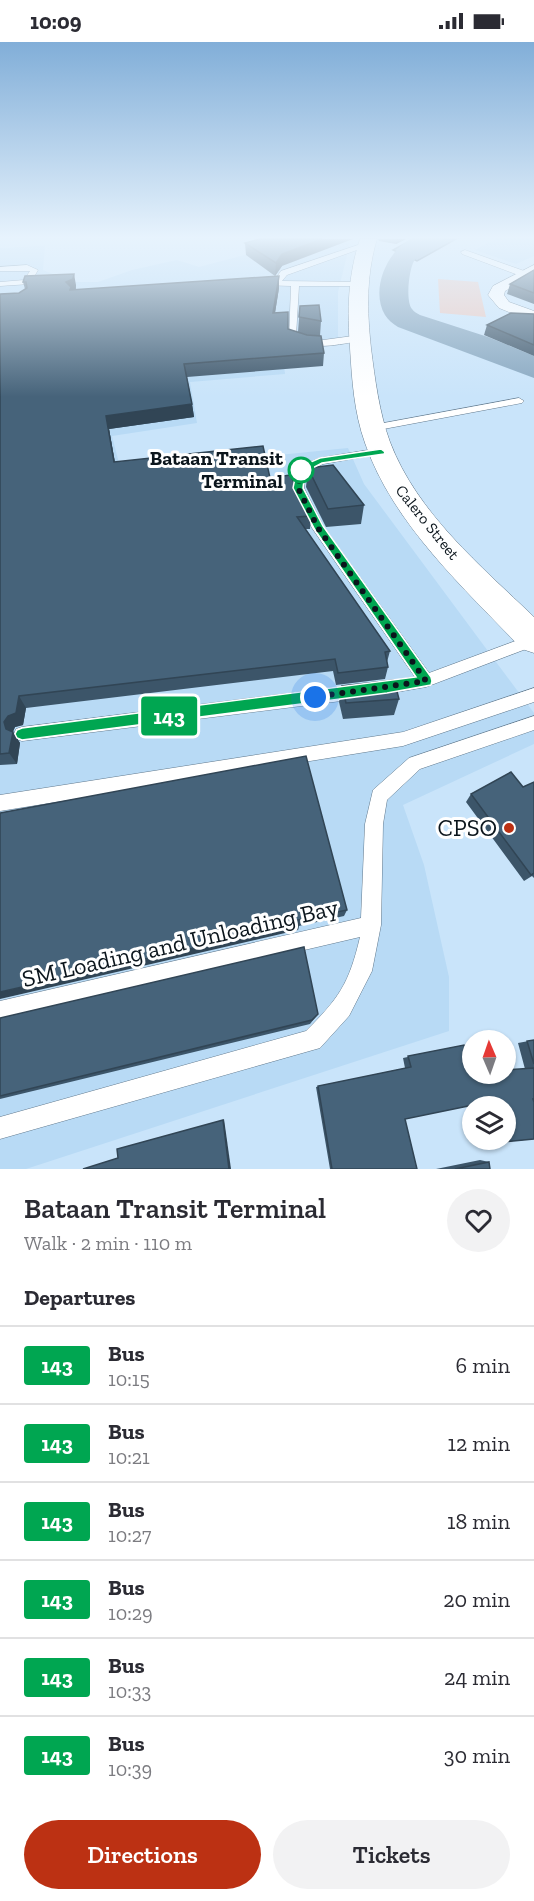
<!DOCTYPE html>
<html lang="en">
<head>
<meta charset="utf-8">
<style>
  :root { --surface:#fff; --page:#f2f2f3; --text:#2b2b33; --muted:#7c7c81; --line:#e1e1e2; --accent:#bc3113 }
  body { margin:0; font-family:"Zilla Slab",serif; background:var(--page); color:var(--text); height:100vh; display:flex; flex-direction:column; font-size:22px; white-space:nowrap }
  * { box-sizing:border-box; margin:0 }
  p { font-size:20px; color:var(--muted) }
  .icon { flex:none; width:33px; height:33px; fill:none; stroke:currentColor; stroke-width:2; stroke-linecap:round; stroke-linejoin:round }
  .map { position:relative; height:1127px; overflow:hidden }
  .drawer { display:flex; flex-direction:column; background:var(--surface); flex:1 }
  .drawer>* { flex:none }
  .badge { padding:0 12px; border-radius:4px; font-size:21px; line-height:39px }
  .needle { width:39px; rotate:358deg }
  .controls { position:absolute; left:462px; top:988px; display:grid; gap:12px }
  .controls a { display:grid; place-items:center; width:54px; height:54px; border-radius:50%; background:var(--surface); box-shadow:0 2px 4px #0004; font-size:30px }
  .you { position:absolute; width:30px; height:30px; margin:-15px; border:4px solid #fff; border-radius:50%; background:#1a73e8; box-shadow:0 0 0 9px #1a73e833 }
  .map>.badge { position:absolute; translate:-50% -50%; box-shadow:0 0 0 3px #fff }
  h2 { padding:0 24px; font-size:22px; line-height:54px }
  .round { display:grid; place-items:center; flex:none; width:63px; height:63px; border-radius:32px; background:var(--page) }
  .overview { display:flex; align-items:center; justify-content:space-between; height:102px; padding:0 24px }
  h1 { font-size:28px; font-weight:600; line-height:45px }
  .cta { display:flex; gap:12px; margin-top:auto; padding:12px 24px }
  .cta a { flex:1; height:69px; border-radius:36px; background:var(--accent); color:#fff; font-size:24px; font-weight:600; line-height:69px; text-align:center }
  .cta a+a { background:var(--page); color:var(--text) }
  ul { padding:0; list-style:none }
  li { display:flex; align-items:center; gap:18px; height:78px; padding:0 24px; border-top:2px solid var(--line) }
  li div { flex:1 }
  li b { display:block; font-size:22px }
  li em { font-style:normal }
  li .badge { min-width:66px; font-weight:700; text-align:center }
  .status { display:flex; justify-content:space-between; align-items:center; height:42px; padding:0 30px; background:var(--surface); direction:ltr }
  .status svg { height:16px; fill:currentColor }
  .map>svg:first-child { display:block }
  .built { fill:#b8daf5 }
  .green { fill:#e9c8c0 }
  .water { fill:#86a6bf; stroke:#617a8e; stroke-width:1.5 }
  .lines { fill:none; stroke-linecap:round; stroke-linejoin:round }
  .river { fill:#86a6bf; fill-rule:evenodd }
  .lane-casing { stroke:#61798d; stroke-width:1 }
  .street-casing { stroke:#61798d; stroke-width:1 }
  .secondary-casing { stroke:#61798d; stroke-width:1 }
  .lane { fill:#fff; fill-rule:evenodd }
  .street { fill:#fff; fill-rule:evenodd }
  .secondary { fill:#fff; fill-rule:evenodd }
  .wall { fill:#3c5569 }
  .shaded-wall { fill:#314555 }
  .building { fill:#46637a; stroke:#314555; stroke-width:1.5 }
  .line { fill:#00a651; stroke:#fff; stroke-width:1.5 }
  .walk { stroke:#0b151c; stroke-width:6; stroke-dasharray:0 10.8 }
  .stop-dot { fill:#fff; stroke:#00a651; stroke-width:3 }
  .poi-dot { fill:#bc3113; stroke:#fff; stroke-width:2 }
  .labels { text-anchor:middle; stroke-width:6; stroke-linejoin:round; paint-order:stroke }
  .far-street-label { font-size:16px; fill:#0b151c; stroke:#fff }
  .stop-label { font-size:20px; font-weight:bold; fill:#0b151c; stroke:#fff; text-anchor:end }
  .near-poi-label { font-size:24px; fill:#0b151c; stroke:#fff; text-anchor:end }
  .near-street-label { font-size:24px; fill:#0b151c; stroke:#fff }
</style>
</head>
<body>
<div class="status"><b>10:09</b><svg viewBox="0 0 49 12"><path d="M0 12V9h3v3zM5 12V6h3v6zM10 12V3h3v9zM15 12V0h3v12zM26 1h20v11H26zM47 4h2v5h-2z"/></svg></div>
<div class="map">
<svg width="534" height="1127" viewBox="0 0 534 1127">
  <rect width="100%" height="100%" fill="#c9e4fa"/>
  <g class="built">
    <path d="M351 197 338 250V302L282 307 285 332 190 340 197 381 112 394 121 429 348 406 364 442 534 671V702L403 763 424 823 449 935V989L26 1127H0V206L45 204 43 228 72 240H98L132 228 177 218 199 225 294 200Z"/>
    <path d="M495 197H534V214L516 222 475 208Z"/>
  </g>
  <path class="green" d="M438 237 478 240 486 275 440 271Z"/>
  <path class="water" d="M413 197H456L417 219 393 208Z"/>
  <g class="lines">
    <path class="river" d="M411 197H443C437 207 424 208 416 216 409 223 405 259 412 267 414 270 417 271 420 273L488 295 534 314V336L398 285C393 282 388 278 385 273 370 248 387 209 411 197Z"/>
    <defs>
      <g id="lane">
        <path d="M364 201 371 203 287 233 282 239 361 240V244H299L296 294 316 299 360 293 363 294V298C338 303 312 309 289 297L291 244 261 243H258V239H274L281 229Z"/>
        <path d="M465 208 527 230 528 232 521 234 462 212 461 210Z"/>
        <path d="M27 223 38 228 30 242 0 244V240L24 238 30 229H0V225Z"/>
        <path d="M519 356 524 359 522 361 373 389 368 386 373 383Z"/>
        <path d="M381 406 385 407V411L323 422 306 430 304 446 323 484 429 631 534 592V604L426 645 379 653 374 652 372 647 374 642 415 635 312 486 292 446 297 425 320 416Z"/>
        <path d="M357 643 362 645 365 650 362 655 357 657 22 699 16 697 14 692 16 687 22 685Z"/>
        <path d="M534 646V660L403 704 0 769V753L403 690Z"/>
        <path d="M534 674V688L420 727 387 758 383 782 381 883 372 929 349 974 320 1006 0 1097V1075L306 989C339 956 349 942 360 895L0 979V959L361 876 365 782 373 748 409 716Z"/>
      </g>
      <path id="street" d="M534 223V233L505 249 504 253 509 260 534 269V280L499 266 488 253 493 244Z"/>
      <path id="secondary" d="M360 197H377C366 233 367 269 371 306 375 337 379 370 390 400 417 471 481 524 534 575V611L522 607C464 546 393 482 365 401 354 370 352 338 350 306 347 269 348 233 360 197Z"/>
    </defs>
    <use href="#lane" class="lane-casing"/>
    <use href="#street" class="street-casing"/>
    <use href="#secondary" class="secondary-casing"/>
    <use href="#lane" class="lane"/>
    <use href="#street" class="street"/>
    <use href="#secondary" class="secondary"/>
  </g>
  <g class="wall">
    <path d="M378 197H406L396 202 379 199Z"/>
    <path d="M245 201 282 224 275 234 246 213Z"/>
    <path d="M534 228V262L507 252 510 242Z"/>
    <path d="M279 234V246L275 271 288 287 298 290 300 264 321 279 320 294 324 311 323 324 187 335 192 362 194 375 109 387 115 420 270 436 311 474 310 487H305L390 609 387 620 388 625 385 637 336 643 333 629 26 666 23 683 15 685 13 690 20 701 17 722 0 723V252L19 251 25 247 23 240 76 243V248Z"/>
    <path d="M534 272V314L484 293 487 283Z"/>
    <path d="M308 426 364 463 361 482 326 485 306 445Z"/>
    <path d="M342 644 399 657 394 673 343 677 339 660Z"/>
    <path d="M534 740V836L532 834 524 839 466 760 471 752 523 745Z"/>
    <path d="M0 771 347 868 344 874 299 884 298 888Z"/>
    <path d="M318 972 310 982 0 1057V976Z"/>
    <path d="M534 998V1057H533L534 1060V1097L492 1101 483 1099V1098H506V1065H476L475 1062 405 1077 417 1127H330L316 1045 405 1026 403 1016 464 1003 472 1032H506V1028L525 1027 518 1001Z"/>
    <path d="M480 1118 489 1120 490 1127H436Z"/>
  </g>
  <g class="shaded-wall">
    <path d="M322 197H353L282 224 275 234 276 221 282 212Z"/>
    <path d="M397 197H406L396 202Z"/>
    <path d="M74 232 76 243 75 249 71 251 66 240Z"/>
    <path d="M279 234V246L273 283V271Z"/>
    <path d="M192 362 194 375 109 387 117 433 106 374Z"/>
    <path d="M19 654 26 666 23 683 15 685 12 691 13 690 20 701 17 722 9 711 6 687 4 680Z"/>
    <path d="M299 882 298 888 0 957V950Z"/>
    <path d="M224 1077 231 1127H229L223 1078Z"/>
  </g>
  <g class="building">
    <path d="M260 197H322L282 212 276 221 245 201Z"/>
    <path d="M534 228V251L510 242Z"/>
    <path d="M74 232 73 237 66 240 71 245 70 248 279 234 273 271 288 270V287L307 293 321 294 324 311 184 322 192 362 106 374 114 420 263 404 270 436 290 433 311 474 297 475 390 609 385 610 388 625 338 631 335 617 19 654 16 671 8 674 4 680 6 687 13 690 9 711 0 712V252L19 251 27 246 26 240H23L25 234Z"/>
    <path d="M319 263 321 279 299 275 300 264Z"/>
    <path d="M511 271 534 272V303L487 283Z"/>
    <path d="M333 423 364 463 328 467 308 426Z"/>
    <path d="M394 638 399 657 346 661 342 644Z"/>
    <path d="M306 714 347 868 298 878 299 882 0 950V771Z"/>
    <path d="M511 730 523 745 534 740V831L531 833 471 752Z"/>
    <path d="M304 905 318 972 312 978 0 1054V976Z"/>
    <path d="M534 998V1022L527 999Z"/>
    <path d="M464 1003 472 1032H506V1028L534 1026V1057H533L534 1060V1097L492 1101 491 1098H506V1065H484L483 1061 405 1077 417 1127H332L318 1044 411 1025 408 1014Z"/>
    <path d="M223 1078 229 1127H83L118 1116 117 1107Z"/>
    <path d="M489 1120 490 1127H455Z"/>
  </g>
  <linearGradient id="sky" x2="0" y2="1"><stop stop-color="#81aed8"/><stop offset="0.55" stop-color="#e7f3fd"/><stop offset="1" stop-color="#e7f3fd" stop-opacity="0"/></linearGradient>
  <rect width="534" height="355" fill="url(#sky)"/>
  <path class="line" d="M381 407 385 410 384 412 322 421 305 430 303 446 323 484 431 635 432 639 431 643 387 651 22 698 17 696 15 692 17 688 22 686 416 635 315 488 293 446 297 426 320 416Z"/>
  <g class="lines">
    <path class="walk" d="M301 428 298 446 318 486 426 639 315 655"/>
  </g>
  <circle class="stop-dot" cx="301" cy="428" r="12"/>
  <circle class="poi-dot" cx="509" cy="786" r="6"/>
  <g class="labels">
    <g class="far-street-label">
      <text transform="translate(428 480) rotate(51)" y="6">Calero Street</text>
    </g>
    <g class="stop-label">
      <text x="283" y="423">Bataan Transit<tspan x="283" dy="23">Terminal</tspan></text>
    </g>
    <g class="near-poi-label">
      <text x="497" y="794">CPSO</text>
    </g>
    <g class="near-street-label">
      <text transform="translate(180 901) rotate(-13)" y="8">SM Loading and Unloading Bay</text>
    </g>
  </g>
</svg>
<div class="controls">
<a><svg class="needle" viewBox="-14 -14 28 28"><path d="M0-13l5 13h-10z" fill="#e53935"/><path d="M0 13l5-13h-10z" fill="#7c7c81"/></svg></a>
<a><svg class="icon" aria-label="layers" viewBox="0 0 24 24"><path d="M12 4l9 5-9 5-9-5zM3 14l9 5 9-5"/></svg></a>
</div>
<div class="you" style="left:315px;top:655px"></div>
<b class="badge" style="left:169px;top:674px;background:#00a651;color:#fff">143</b>
</div>
<section class="drawer">
<div class="overview"><div><h1>Bataan Transit Terminal</h1><p>Walk · 2 min · 110 m</p></div><a class="round"><svg class="icon" aria-label="heart" viewBox="0 0 24 24"><path d="M12 20l-8-8c-3-5 5-10 8-4 3-6 11-1 8 4z"/></svg></a></div>
<h2>Departures</h2>
<ul>
<li><span class="badge" style="background:#00a651;color:#fff">143</span><div><b>Bus</b><p>10:15</p></div><em>6 min</em></li>
<li><span class="badge" style="background:#00a651;color:#fff">143</span><div><b>Bus</b><p>10:21</p></div><em>12 min</em></li>
<li><span class="badge" style="background:#00a651;color:#fff">143</span><div><b>Bus</b><p>10:27</p></div><em>18 min</em></li>
<li><span class="badge" style="background:#00a651;color:#fff">143</span><div><b>Bus</b><p>10:29</p></div><em>20 min</em></li>
<li><span class="badge" style="background:#00a651;color:#fff">143</span><div><b>Bus</b><p>10:33</p></div><em>24 min</em></li>
<li><span class="badge" style="background:#00a651;color:#fff">143</span><div><b>Bus</b><p>10:39</p></div><em>30 min</em></li>
</ul>
<div class="cta"><a>Directions</a><a>Tickets</a></div>
</section>
</body>
</html>
